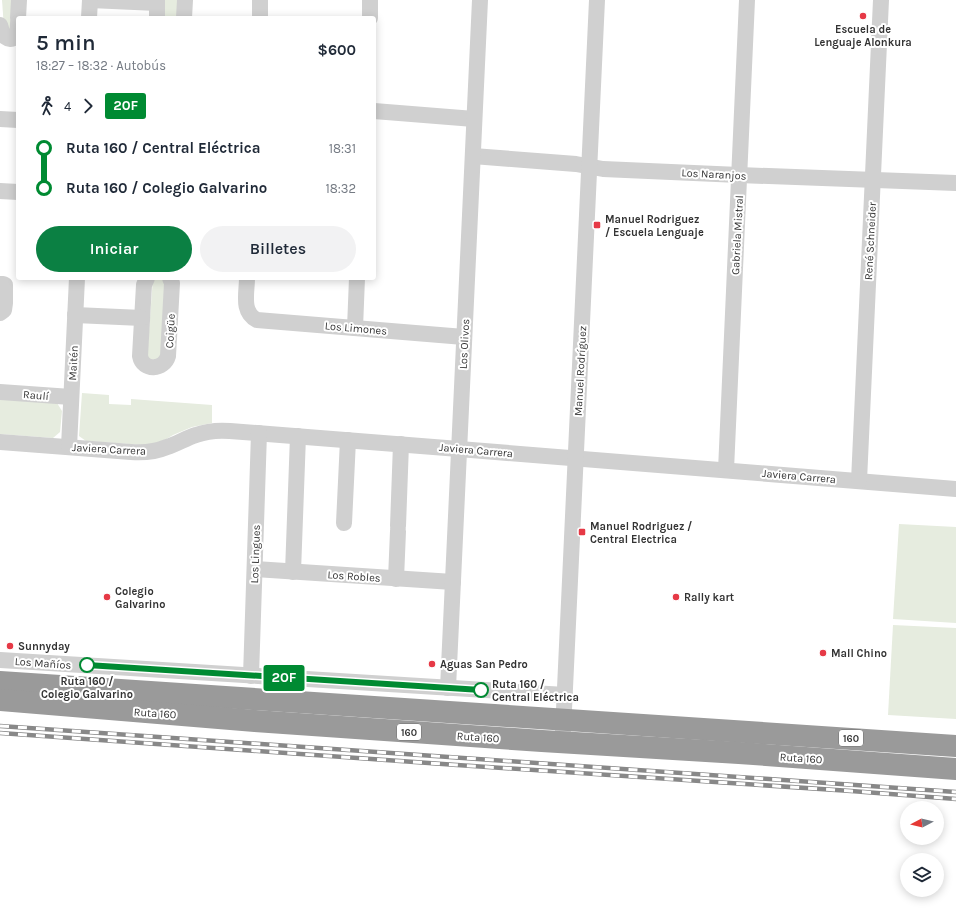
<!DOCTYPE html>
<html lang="es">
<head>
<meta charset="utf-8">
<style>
  :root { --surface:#fff; --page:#f2f2f3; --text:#1f2937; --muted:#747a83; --accent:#0b8043 }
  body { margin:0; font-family:Karla,sans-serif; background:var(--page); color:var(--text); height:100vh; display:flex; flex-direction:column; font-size:15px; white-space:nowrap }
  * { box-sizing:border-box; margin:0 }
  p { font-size:13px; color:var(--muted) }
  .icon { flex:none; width:22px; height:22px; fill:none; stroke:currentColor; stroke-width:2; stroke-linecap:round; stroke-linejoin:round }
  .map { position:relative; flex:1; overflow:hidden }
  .side { position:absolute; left:16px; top:16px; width:360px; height:264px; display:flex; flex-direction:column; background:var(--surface); border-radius:4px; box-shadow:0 2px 10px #0003 }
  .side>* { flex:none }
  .badge { padding:0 8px; border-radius:3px; font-size:14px; line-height:26px }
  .needle { width:26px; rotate:263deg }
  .buttons { position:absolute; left:900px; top:801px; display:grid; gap:8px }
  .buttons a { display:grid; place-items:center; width:44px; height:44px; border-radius:50%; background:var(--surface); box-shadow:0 2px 10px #0003; font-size:20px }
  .map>.badge { position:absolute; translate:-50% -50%; box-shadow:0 0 0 2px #fff }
  .legs { display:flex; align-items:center; gap:6px; height:44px; padding:0 20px; font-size:13px }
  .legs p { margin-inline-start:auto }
  .summary { display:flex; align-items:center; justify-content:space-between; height:68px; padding:0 20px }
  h1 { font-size:22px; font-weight:600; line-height:30px }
  .action { display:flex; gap:8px; margin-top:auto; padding:8px 20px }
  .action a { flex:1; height:46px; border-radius:24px; background:var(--accent); color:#fff; font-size:16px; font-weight:600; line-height:46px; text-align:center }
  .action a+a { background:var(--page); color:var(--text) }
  ul { padding:0 20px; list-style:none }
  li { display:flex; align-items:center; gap:14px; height:40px; font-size:15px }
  li i { display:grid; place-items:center; width:6px; height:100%; margin:0 5px; background:currentColor }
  li i::after { content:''; width:10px; height:10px; margin:-5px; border:3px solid; border-radius:50%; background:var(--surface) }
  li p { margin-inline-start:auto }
  li:first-child i { background:linear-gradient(#0000 50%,currentColor 0) }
  li:last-child i { background:linear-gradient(currentColor 50%,#0000 0) }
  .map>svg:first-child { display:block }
  .green { fill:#e6ecdf }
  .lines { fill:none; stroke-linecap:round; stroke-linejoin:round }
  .minor { stroke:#d0d0d0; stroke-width:16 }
  .highway { stroke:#9a9a9a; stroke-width:22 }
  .rail-casing { stroke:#888; stroke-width:4.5 }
  .rail { stroke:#fff; stroke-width:3; stroke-dasharray:9; stroke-linecap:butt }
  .line-1-casing { stroke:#fff; stroke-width:9 }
  .line-1 { stroke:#008a32; stroke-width:6 }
  .poi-dot { fill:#e63946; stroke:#fff; stroke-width:1.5 }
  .stop-1-dot { fill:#fff; stroke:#008a32; stroke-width:2 }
  .labels { text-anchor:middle; stroke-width:4; stroke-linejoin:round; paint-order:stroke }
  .shield { fill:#fff; stroke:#707070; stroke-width:1 }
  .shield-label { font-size:10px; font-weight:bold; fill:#333 }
  .poi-label { font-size:11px; font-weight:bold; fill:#333; stroke:#fff; text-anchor:start }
  .street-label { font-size:11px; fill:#333; stroke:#fff }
  .stop-label { font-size:11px; font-weight:bold; fill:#333; stroke:#fff }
</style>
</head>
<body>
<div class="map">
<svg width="956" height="909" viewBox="0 0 956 909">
  <rect width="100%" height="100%" fill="#fff"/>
  <g class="green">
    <path d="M2 0H15L11 32 4 28Z"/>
    <path d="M161 0H180L179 18H161Z"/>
    <path d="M153 278C162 278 163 277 167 286L161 358 151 360 147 358Z"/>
    <path d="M82 393 109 395V404L131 405V399L212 405V423L192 427 173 435 160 443 144 445 86 441 79 436Z"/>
    <path d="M0 399 57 403 62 411 60 432 53 438 0 434Z"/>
    <path d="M899 524 956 527V623L893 619Z"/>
    <path d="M893 625 956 628V719L888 715Z"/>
  </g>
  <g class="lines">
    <g class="minor">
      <path d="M90 0 157 3"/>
      <path d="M18 18 19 0"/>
      <path d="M89 18 90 0"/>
      <path d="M157 18V0"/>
      <path d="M184 18 185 0"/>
      <path d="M260 18V0"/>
      <path d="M370 18V0"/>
      <path d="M0 25 3 35C15 46 18 32 18 23"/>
      <path d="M374 111 474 119"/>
      <path d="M0 119 18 120"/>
      <path d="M473 156 576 164 603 169 739 175 956 183"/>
      <path d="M0 191 18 192"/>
      <path d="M147 278 144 285 140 356C143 372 164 370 168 356L172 283 170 278"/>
      <path d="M247 278C247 293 241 312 257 320L464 337"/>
      <path d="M0 284H3L5 285V303L4 310 0 313"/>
      <path d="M75 315 142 318"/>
      <path d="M355 328 357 278"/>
      <path d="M0 392 71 397"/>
      <path d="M0 442 131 452C143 453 155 452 167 447 177 444 186 438 196 435 207 431 218 430 230 431L459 449 956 489"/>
      <path d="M69 447 77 278"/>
      <path d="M726 470 747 0"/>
      <path d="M859 481 881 0"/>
      <path d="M344 523 348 440"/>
      <path d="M398 526 401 444"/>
      <path d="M255 569 453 582"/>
      <path d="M293 572 298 436"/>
      <path d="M396 579 398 531"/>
      <path d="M0 660 565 695"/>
      <path d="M251 676 259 433"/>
      <path d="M448 688 480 0"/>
      <path d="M563 731 597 0"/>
    </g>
    <g class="highway">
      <path d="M0 682 956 746"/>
      <path d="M0 700 255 721 542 741 739 753 956 769"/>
    </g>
    <defs>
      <g id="rail">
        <path d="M0 726 956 792"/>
        <path d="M0 733 457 765 851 791 956 799"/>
      </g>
    </defs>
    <use href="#rail" class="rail-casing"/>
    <use href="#rail" class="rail"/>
  </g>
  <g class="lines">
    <defs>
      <path id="line-1" d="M87 665 481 690"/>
    </defs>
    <use href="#line-1" class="line-1-casing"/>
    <use href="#line-1" class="line-1"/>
  </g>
  <g class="poi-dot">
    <circle cx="863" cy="16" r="4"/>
    <rect x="593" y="221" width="8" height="8" rx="2"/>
    <rect x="578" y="528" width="8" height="8" rx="2"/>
    <circle cx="107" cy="597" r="4"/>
    <circle cx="676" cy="597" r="4"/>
    <circle cx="10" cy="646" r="4"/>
    <circle cx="823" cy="653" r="4"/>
    <circle cx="432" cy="664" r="4"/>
  </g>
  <g class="stop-1-dot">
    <circle cx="87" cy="665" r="7"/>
    <circle cx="481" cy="690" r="7"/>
  </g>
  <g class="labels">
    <g class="shield">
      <rect x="397" y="724" width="24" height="16" rx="3"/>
      <rect x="839" y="730" width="24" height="16" rx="3"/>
    </g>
    <g class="shield-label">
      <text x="409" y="736">160</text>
      <text x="851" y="742">160</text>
    </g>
    <g class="poi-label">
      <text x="863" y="33" text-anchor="middle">Escuela de<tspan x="863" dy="13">Lenguaje Alonkura</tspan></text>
      <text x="605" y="223">Manuel Rodriguez<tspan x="605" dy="13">/ Escuela Lenguaje</tspan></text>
      <text x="590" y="530">Manuel Rodriguez /<tspan x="590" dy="13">Central Electrica</tspan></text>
      <text x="115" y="595">Colegio<tspan x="115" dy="13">Galvarino</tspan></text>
      <text x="684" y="601">Rally kart</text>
      <text x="18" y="650">Sunnyday</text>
      <text x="831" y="657">Mall Chino</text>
      <text x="440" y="668">Aguas San Pedro</text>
    </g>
    <g class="street-label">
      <text transform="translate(714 174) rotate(3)" y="4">Los Naranjos</text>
      <text transform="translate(737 235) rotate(-87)" y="4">Gabriela Mistral</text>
      <text transform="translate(870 241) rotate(-87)" y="4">René Schneider</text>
      <text transform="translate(356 328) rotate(5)" y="4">Los Limones</text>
      <text transform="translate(170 331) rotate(-87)" y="4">Coigüe</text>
      <text transform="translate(464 344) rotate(-87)" y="4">Los Olivos</text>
      <text transform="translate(73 363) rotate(-87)" y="4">Maitén</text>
      <text transform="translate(580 371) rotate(-87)" y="4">Manuel Rodríguez</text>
      <text transform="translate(36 395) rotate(5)" y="4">Raulí</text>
      <text transform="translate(109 449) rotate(3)" y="4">Javiera Carrera</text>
      <text transform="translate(476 450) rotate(5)" y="4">Javiera Carrera</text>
      <text transform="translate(799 476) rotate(5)" y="4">Javiera Carrera</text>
      <text transform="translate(255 554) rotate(-88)" y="4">Los Lingues</text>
      <text transform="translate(354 576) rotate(4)" y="4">Los Robles</text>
      <text transform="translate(43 663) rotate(4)" y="4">Los Mañíos</text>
      <text transform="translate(155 713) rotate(4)" y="4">Ruta 160</text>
      <text transform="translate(478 737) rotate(4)" y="4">Ruta 160</text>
      <text transform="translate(801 758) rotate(4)" y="4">Ruta 160</text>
    </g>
    <g class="stop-label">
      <text x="87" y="685">Ruta 160 /<tspan x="87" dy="13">Colegio Galvarino</tspan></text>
      <text x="492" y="688" text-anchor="start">Ruta 160 /<tspan x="492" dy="13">Central Eléctrica</tspan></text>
    </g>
  </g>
</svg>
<div class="buttons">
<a><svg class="needle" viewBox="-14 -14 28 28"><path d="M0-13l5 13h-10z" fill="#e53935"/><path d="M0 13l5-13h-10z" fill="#747a83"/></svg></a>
<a><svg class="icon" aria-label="layers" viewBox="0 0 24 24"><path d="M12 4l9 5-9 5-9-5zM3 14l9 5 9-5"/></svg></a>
</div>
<b class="badge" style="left:284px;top:678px;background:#008a32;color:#fff">20F</b>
<section class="side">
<div class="summary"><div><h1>5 min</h1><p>18:27 – 18:32 · Autobús</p></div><b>$600</b></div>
<div class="legs"><svg class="icon" aria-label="walk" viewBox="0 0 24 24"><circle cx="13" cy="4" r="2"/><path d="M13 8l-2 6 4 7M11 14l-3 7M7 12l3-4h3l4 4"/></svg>4<svg class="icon" aria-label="forward" viewBox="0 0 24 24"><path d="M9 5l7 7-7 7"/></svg><b class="badge" style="background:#008a32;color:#fff">20F</b></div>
<ul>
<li><i style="color:#008a32"></i><b>Ruta 160 / Central Eléctrica</b><p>18:31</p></li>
<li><i style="color:#008a32"></i><b>Ruta 160 / Colegio Galvarino</b><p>18:32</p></li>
</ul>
<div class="action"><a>Iniciar</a><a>Billetes</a></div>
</section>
</div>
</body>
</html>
